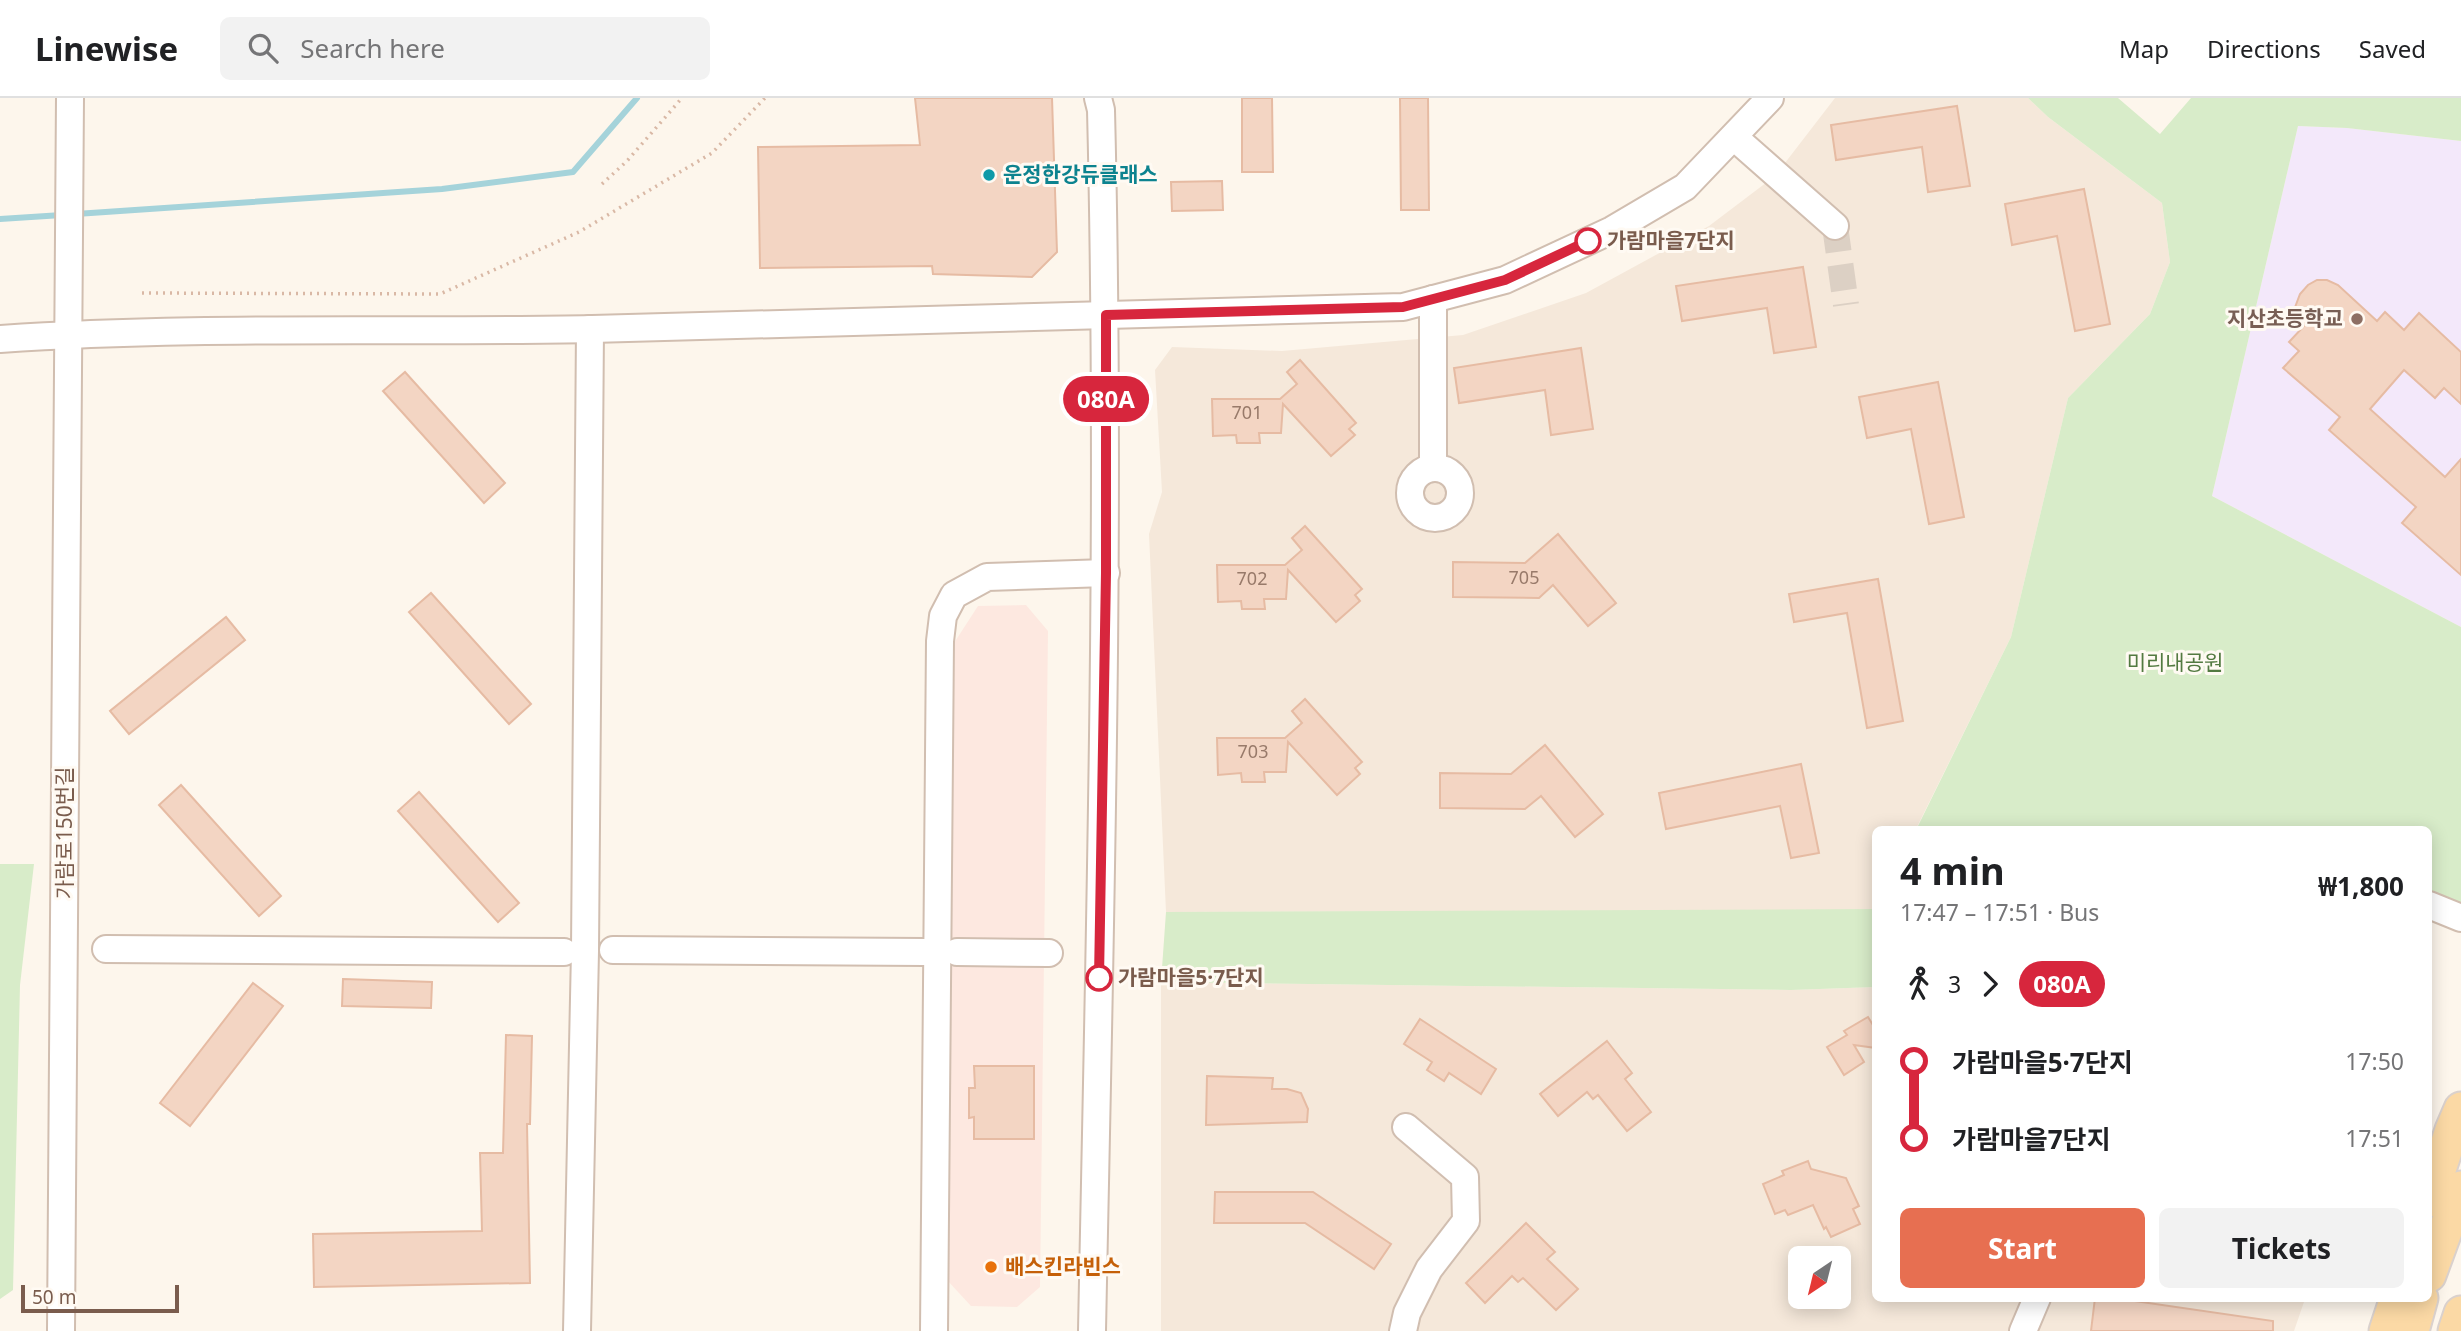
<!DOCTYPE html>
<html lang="en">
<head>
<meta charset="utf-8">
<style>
  :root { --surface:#fff; --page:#f2f2f2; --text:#202124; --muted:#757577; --line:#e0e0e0; --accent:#e76f51 }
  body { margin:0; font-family:"Noto Sans","Noto Sans KR",sans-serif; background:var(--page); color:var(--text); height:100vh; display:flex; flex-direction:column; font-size:26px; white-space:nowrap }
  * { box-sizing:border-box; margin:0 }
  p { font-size:23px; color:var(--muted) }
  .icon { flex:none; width:38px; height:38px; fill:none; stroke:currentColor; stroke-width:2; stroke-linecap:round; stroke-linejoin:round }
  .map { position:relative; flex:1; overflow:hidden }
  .panel { position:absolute; left:1872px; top:728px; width:560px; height:476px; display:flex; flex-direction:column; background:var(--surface); border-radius:10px; box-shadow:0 4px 18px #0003 }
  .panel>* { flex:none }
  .badge { padding:0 14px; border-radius:23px; font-size:24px; line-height:46px }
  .needle { width:46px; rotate:215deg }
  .buttons { position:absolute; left:1788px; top:1148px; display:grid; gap:14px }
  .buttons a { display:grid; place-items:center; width:63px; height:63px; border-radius:10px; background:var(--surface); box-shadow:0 4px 18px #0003; font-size:35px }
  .scale { position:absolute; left:21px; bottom:18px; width:158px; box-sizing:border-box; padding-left:7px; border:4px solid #7a5c4d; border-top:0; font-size:19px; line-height:24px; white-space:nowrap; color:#7a5c4d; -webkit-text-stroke:5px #fffaf3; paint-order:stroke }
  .map>.badge { position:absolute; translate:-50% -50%; box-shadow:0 0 0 4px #fff }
  .legs { display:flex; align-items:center; gap:10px; height:77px; padding:0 28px; font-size:23px }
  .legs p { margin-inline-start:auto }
  .summary { display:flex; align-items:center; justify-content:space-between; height:119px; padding:0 28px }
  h1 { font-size:38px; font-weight:700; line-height:52px }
  .button { display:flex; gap:14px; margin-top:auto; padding:14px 28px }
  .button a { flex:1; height:80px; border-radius:10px; background:var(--accent); color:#fff; font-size:28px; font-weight:700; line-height:80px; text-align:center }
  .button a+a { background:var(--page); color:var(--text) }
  ul { padding:0 28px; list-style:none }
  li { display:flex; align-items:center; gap:24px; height:77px; font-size:26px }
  li i { display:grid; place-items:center; width:10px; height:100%; margin:0 9px; background:currentColor }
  li i::after { content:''; width:18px; height:18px; margin:-9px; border:5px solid; border-radius:50%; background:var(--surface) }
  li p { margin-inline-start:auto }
  li:first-child i { background:linear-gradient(#0000 50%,currentColor 0) }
  li:last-child i { background:linear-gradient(currentColor 50%,#0000 0) }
  header { display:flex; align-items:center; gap:42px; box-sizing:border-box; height:98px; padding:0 35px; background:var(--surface); border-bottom:2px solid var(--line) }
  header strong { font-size:33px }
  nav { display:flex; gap:38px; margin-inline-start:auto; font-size:24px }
  .search { width:490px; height:63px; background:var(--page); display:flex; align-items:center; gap:18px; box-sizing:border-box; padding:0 24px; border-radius:10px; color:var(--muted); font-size:26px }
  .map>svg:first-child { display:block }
  .residential { fill:#f5e8da; fill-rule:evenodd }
  .commercial { fill:#fde8e0 }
  .education { fill:#f3e8fa }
  .green { fill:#d8ecc9 }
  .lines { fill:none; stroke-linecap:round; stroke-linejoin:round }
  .stream { stroke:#a5d3da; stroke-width:6 }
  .building { fill:#f3d5c3; stroke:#e6bba3; stroke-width:2 }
  .minor-tunnel { stroke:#dcd0c4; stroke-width:26; stroke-dasharray:26 13; stroke-linecap:butt }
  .minor-casing { stroke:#d1beb0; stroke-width:30 }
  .major-casing { stroke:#dad1cd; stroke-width:37 }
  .path { stroke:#d9b8a5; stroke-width:3.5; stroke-dasharray:2 5; stroke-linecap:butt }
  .minor { stroke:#fff; stroke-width:26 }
  .major { stroke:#fbd9a5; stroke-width:33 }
  .line-1-casing { stroke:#fff; stroke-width:16 }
  .line-1 { stroke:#d7263d; stroke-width:10 }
  .culture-dot { fill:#0f9aa8; stroke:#fffaf3; stroke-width:2.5 }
  .stop-1-dot { fill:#fff; stroke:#d7263d; stroke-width:3.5 }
  .education-dot { fill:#8d6e63; stroke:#fffaf3; stroke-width:2.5 }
  .food-dot { fill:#e8710a; stroke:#fffaf3; stroke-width:2.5 }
  .labels { text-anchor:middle; stroke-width:6; stroke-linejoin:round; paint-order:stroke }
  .number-label { font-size:18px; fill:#987a6a }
  .culture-label { font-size:21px; font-weight:bold; fill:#0d838f; stroke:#fffaf3; text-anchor:start }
  .stop-label { font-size:21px; font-weight:bold; fill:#7a5c4d; stroke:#fffaf3; text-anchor:start }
  .education-label { font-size:21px; font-weight:bold; fill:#785e54; stroke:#fffaf3; text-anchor:end }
  .park-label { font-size:21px; fill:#537a41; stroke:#fffaf3 }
  .street-label { font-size:21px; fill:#7a5c4d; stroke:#fffaf3 }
  .food-label { font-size:21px; font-weight:bold; fill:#c56008; stroke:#fffaf3; text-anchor:start }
</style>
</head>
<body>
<header>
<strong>Linewise</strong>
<div class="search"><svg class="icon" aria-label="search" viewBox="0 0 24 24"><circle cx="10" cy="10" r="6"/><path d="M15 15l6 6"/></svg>Search here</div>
<nav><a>Map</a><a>Directions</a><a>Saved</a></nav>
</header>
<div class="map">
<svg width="2461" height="1233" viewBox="0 0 2461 1233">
  <rect width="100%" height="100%" fill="#fdf6ec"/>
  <g class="residential">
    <path d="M1835 0H2028L2048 19 2162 105 2170 164 2150 216 2068 300 2011 539 1916 731 1876 732 1875 813 1166 814 1149 436 1162 394 1155 272 1172 249 1282 253 1463 237 1586 195 1709 128 1775 78Z"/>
    <path d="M1161 884 1791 892 1876 889V1200L2305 1201 2294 1233H1161ZM1801 1160H1839V1199H1801Z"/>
  </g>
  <path class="commercial" d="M1026 507 1048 533 1040 1189 1017 1209 971 1208 947 1182 954 545 978 508Z"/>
  <path class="education" d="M2298 28 2347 30 2461 43V529L2212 398Z"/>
  <g class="green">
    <path d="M2028 0H2118L2160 36 2191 0H2461V43L2347 30 2298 28 2212 398 2461 529V808L2429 795V732H1916L2011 539 2068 300 2150 216 2170 164 2162 105 2048 19Z"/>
    <path d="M0 766H34L20 887 13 1192 0 1201Z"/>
    <path d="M1876 811V889L1791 892 1161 884 1166 814Z"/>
  </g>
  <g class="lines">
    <g class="stream">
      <path d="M76 116 442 91 573 74 637 0"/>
      <path d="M0 121 62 117"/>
    </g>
  </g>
  <g class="building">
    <path d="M915 0H1052L1057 154 1032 179 933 176 932 168 760 170 758 49 920 47Z"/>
    <path d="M1242 0H1272L1273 74H1242Z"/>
    <path d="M1400 0H1428L1429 112H1401Z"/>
    <path d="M1957 8 1970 88 1928 94 1922 49 1836 62 1831 27Z"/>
    <path d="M1222 83 1223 112 1172 113 1171 84Z"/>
    <path d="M2084 91 2110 226 2075 233 2057 138 2012 147 2005 106Z"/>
    <path d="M1803 169 1816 249 1774 255 1767 210 1682 223 1676 188Z"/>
    <path d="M2317 182H2327L2338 187 2377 223 2385 214 2404 232 2419 215 2461 254V306L2444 290 2435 300 2404 272 2370 311 2445 379 2461 361V477L2402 425 2416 409 2329 332 2340 319 2283 270 2299 253 2289 244 2305 227 2294 212 2300 196 2308 187Z"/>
    <path d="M1581 250 1593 331 1551 337 1545 292 1459 305 1454 270Z"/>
    <path d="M1300 262 1356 325 1349 331 1355 337 1331 358 1283 306 1281 335H1259L1260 345H1237L1236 337 1213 338 1212 301H1280L1297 286 1287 274Z"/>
    <path d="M405 274 505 385 484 405 383 293Z"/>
    <path d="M1938 284 1964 419 1929 426 1911 331 1867 340 1859 299Z"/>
    <path d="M1305 428 1362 491 1355 497 1360 503 1336 524 1288 472 1286 501H1264L1265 511H1242L1241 503 1218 504 1217 467H1285L1302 452 1292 440Z"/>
    <path d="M1558 436 1616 505 1588 528 1553 487 1539 500 1453 499V464L1525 465Z"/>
    <path d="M1878 481 1903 623 1867 630 1847 515 1794 524 1789 496Z"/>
    <path d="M431 495 531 606 509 626 409 514Z"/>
    <path d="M226 519 245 542 129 636 110 613Z"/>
    <path d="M1305 601 1362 664 1355 670 1360 676 1337 697 1288 644 1286 674H1264L1265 684H1242L1241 675 1218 677 1217 640H1285L1302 625 1292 613Z"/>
    <path d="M1545 647 1603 716 1575 739 1541 698 1525 711 1440 710V675L1511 676Z"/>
    <path d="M1801 666 1819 755 1791 760 1780 708 1666 731 1659 695Z"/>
    <path d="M181 687 281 798 259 818 159 707Z"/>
    <path d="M419 694 519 805 498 824 398 713Z"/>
    <path d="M343 881 432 884 431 910 342 908Z"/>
    <path d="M253 885 283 908 190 1028 160 1005Z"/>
    <path d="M1868 919 1876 932V950L1854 947 1864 964 1844 977 1827 949 1847 937 1844 933Z"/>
    <path d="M1420 921 1496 971 1481 996 1449 975 1444 983 1427 972 1432 964 1404 946Z"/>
    <path d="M506 937 532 938 530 1026H527L530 1185 314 1189 313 1136 482 1133 480 1055H503Z"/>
    <path d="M1607 943 1632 975 1625 981 1651 1014 1627 1033 1598 997 1593 1001 1587 994 1558 1018 1540 996Z"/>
    <path d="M974 968H1034V1041H974V1019L969 1020V990H975Z"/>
    <path d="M1207 978 1273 980 1272 991H1287L1301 995 1308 1011 1307 1024 1206 1027Z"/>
    <path d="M1808 1063 1811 1071 1846 1080 1859 1108 1853 1111 1860 1126 1831 1139 1826 1129 1824 1131 1813 1107 1788 1117 1785 1112 1775 1116 1763 1086 1784 1077 1782 1073Z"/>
    <path d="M1215 1094H1313L1391 1146 1374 1171 1305 1125H1214Z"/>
    <path d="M1526 1125 1555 1154 1547 1161 1578 1191 1556 1212 1523 1180 1518 1184 1512 1178 1485 1205 1466 1185Z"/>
    <path d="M2095 1200H2114L2273 1223V1233H2091Z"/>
  </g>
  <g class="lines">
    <path class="minor-tunnel" d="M1835 128 1846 207"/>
    <defs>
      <g id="minor">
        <path d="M1734 39 1835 128"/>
        <path d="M1433 201V370"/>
        <path d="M0 241C197 227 395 235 592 231 862 226 1132 216 1403 209L1505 182 1612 132 1685 89 1770 0"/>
        <circle cx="1435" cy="395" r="25"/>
        <path d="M2429 807 2461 820"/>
        <path d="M106 851 564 854"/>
        <path d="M613 852 925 854"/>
        <path d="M957 854 1049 855"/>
        <path d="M61 1233 70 0"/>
        <path d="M577 1233 585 853 590 231"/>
        <path d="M934 1233 940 543 943 518 954 497 987 479 1106 475"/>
        <path d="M1092 1233C1100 826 1111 419 1101 12L1098 0"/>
        <path d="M1403 1233 1407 1215 1429 1171 1466 1123 1465 1079 1406 1029"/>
        <path d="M2023 1233 2037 1200"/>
      </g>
      <g id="major">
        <path d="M2429 1102 2452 1032 2461 1011"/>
        <path d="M2429 1177 2461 1090"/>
        <path d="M2386 1233 2397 1200"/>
        <path d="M2412 1233 2421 1200"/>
        <path d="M2455 1233 2461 1215"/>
      </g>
    </defs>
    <use href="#minor" class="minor-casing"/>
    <use href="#major" class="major-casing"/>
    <g class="path">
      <path d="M602 86 627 63 682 0"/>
      <path d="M142 195 440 196 579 134 712 55 765 0"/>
    </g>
    <use href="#minor" class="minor"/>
    <use href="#major" class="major"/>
  </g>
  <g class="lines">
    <defs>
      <path id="line-1" d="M1099 880 1106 475V217L1403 209 1505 182 1588 143"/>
    </defs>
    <use href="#line-1" class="line-1-casing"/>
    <use href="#line-1" class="line-1"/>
  </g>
  <circle class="culture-dot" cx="989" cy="77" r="7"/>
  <g class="stop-1-dot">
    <circle cx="1588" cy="143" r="12"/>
    <circle cx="1099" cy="880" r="12"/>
  </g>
  <circle class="education-dot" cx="2357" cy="221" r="7"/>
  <circle class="food-dot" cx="991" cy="1169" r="7"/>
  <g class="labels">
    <g class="number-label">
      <text x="1247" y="321">701</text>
      <text x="1524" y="486">705</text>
      <text x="1252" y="487">702</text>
      <text x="1253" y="660">703</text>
    </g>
    <g class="culture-label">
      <text x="1003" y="84">운정한강듀클래스</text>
    </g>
    <g class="stop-label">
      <text x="1607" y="150">가람마을7단지</text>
      <text x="1118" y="887">가람마을5·7단지</text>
    </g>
    <g class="education-label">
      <text x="2343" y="228">지산초등학교</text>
    </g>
    <g class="park-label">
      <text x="2175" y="572">미리내공원</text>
    </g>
    <g class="street-label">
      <text transform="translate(65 735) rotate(-90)" y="7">가람로150번길</text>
    </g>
    <g class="food-label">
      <text x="1005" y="1176">배스킨라빈스</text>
    </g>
  </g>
</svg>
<div class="buttons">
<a><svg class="needle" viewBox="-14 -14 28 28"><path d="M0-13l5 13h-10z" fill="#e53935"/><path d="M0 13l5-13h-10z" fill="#757577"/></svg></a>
</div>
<div class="scale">50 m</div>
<b class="badge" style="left:1106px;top:301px;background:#d7263d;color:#fff">080A</b>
<section class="panel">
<div class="summary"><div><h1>4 min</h1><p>17:47 – 17:51 · Bus</p></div><b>₩1,800</b></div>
<div class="legs"><svg class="icon" aria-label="walk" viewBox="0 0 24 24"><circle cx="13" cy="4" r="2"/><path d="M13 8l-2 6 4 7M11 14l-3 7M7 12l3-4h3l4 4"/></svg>3<svg class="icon" aria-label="forward" viewBox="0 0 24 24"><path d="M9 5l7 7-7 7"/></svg><b class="badge" style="background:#d7263d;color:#fff">080A</b></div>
<ul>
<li><i style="color:#d7263d"></i><b>가람마을5·7단지</b><p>17:50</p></li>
<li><i style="color:#d7263d"></i><b>가람마을7단지</b><p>17:51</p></li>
</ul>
<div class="button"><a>Start</a><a>Tickets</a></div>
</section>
</div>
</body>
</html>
